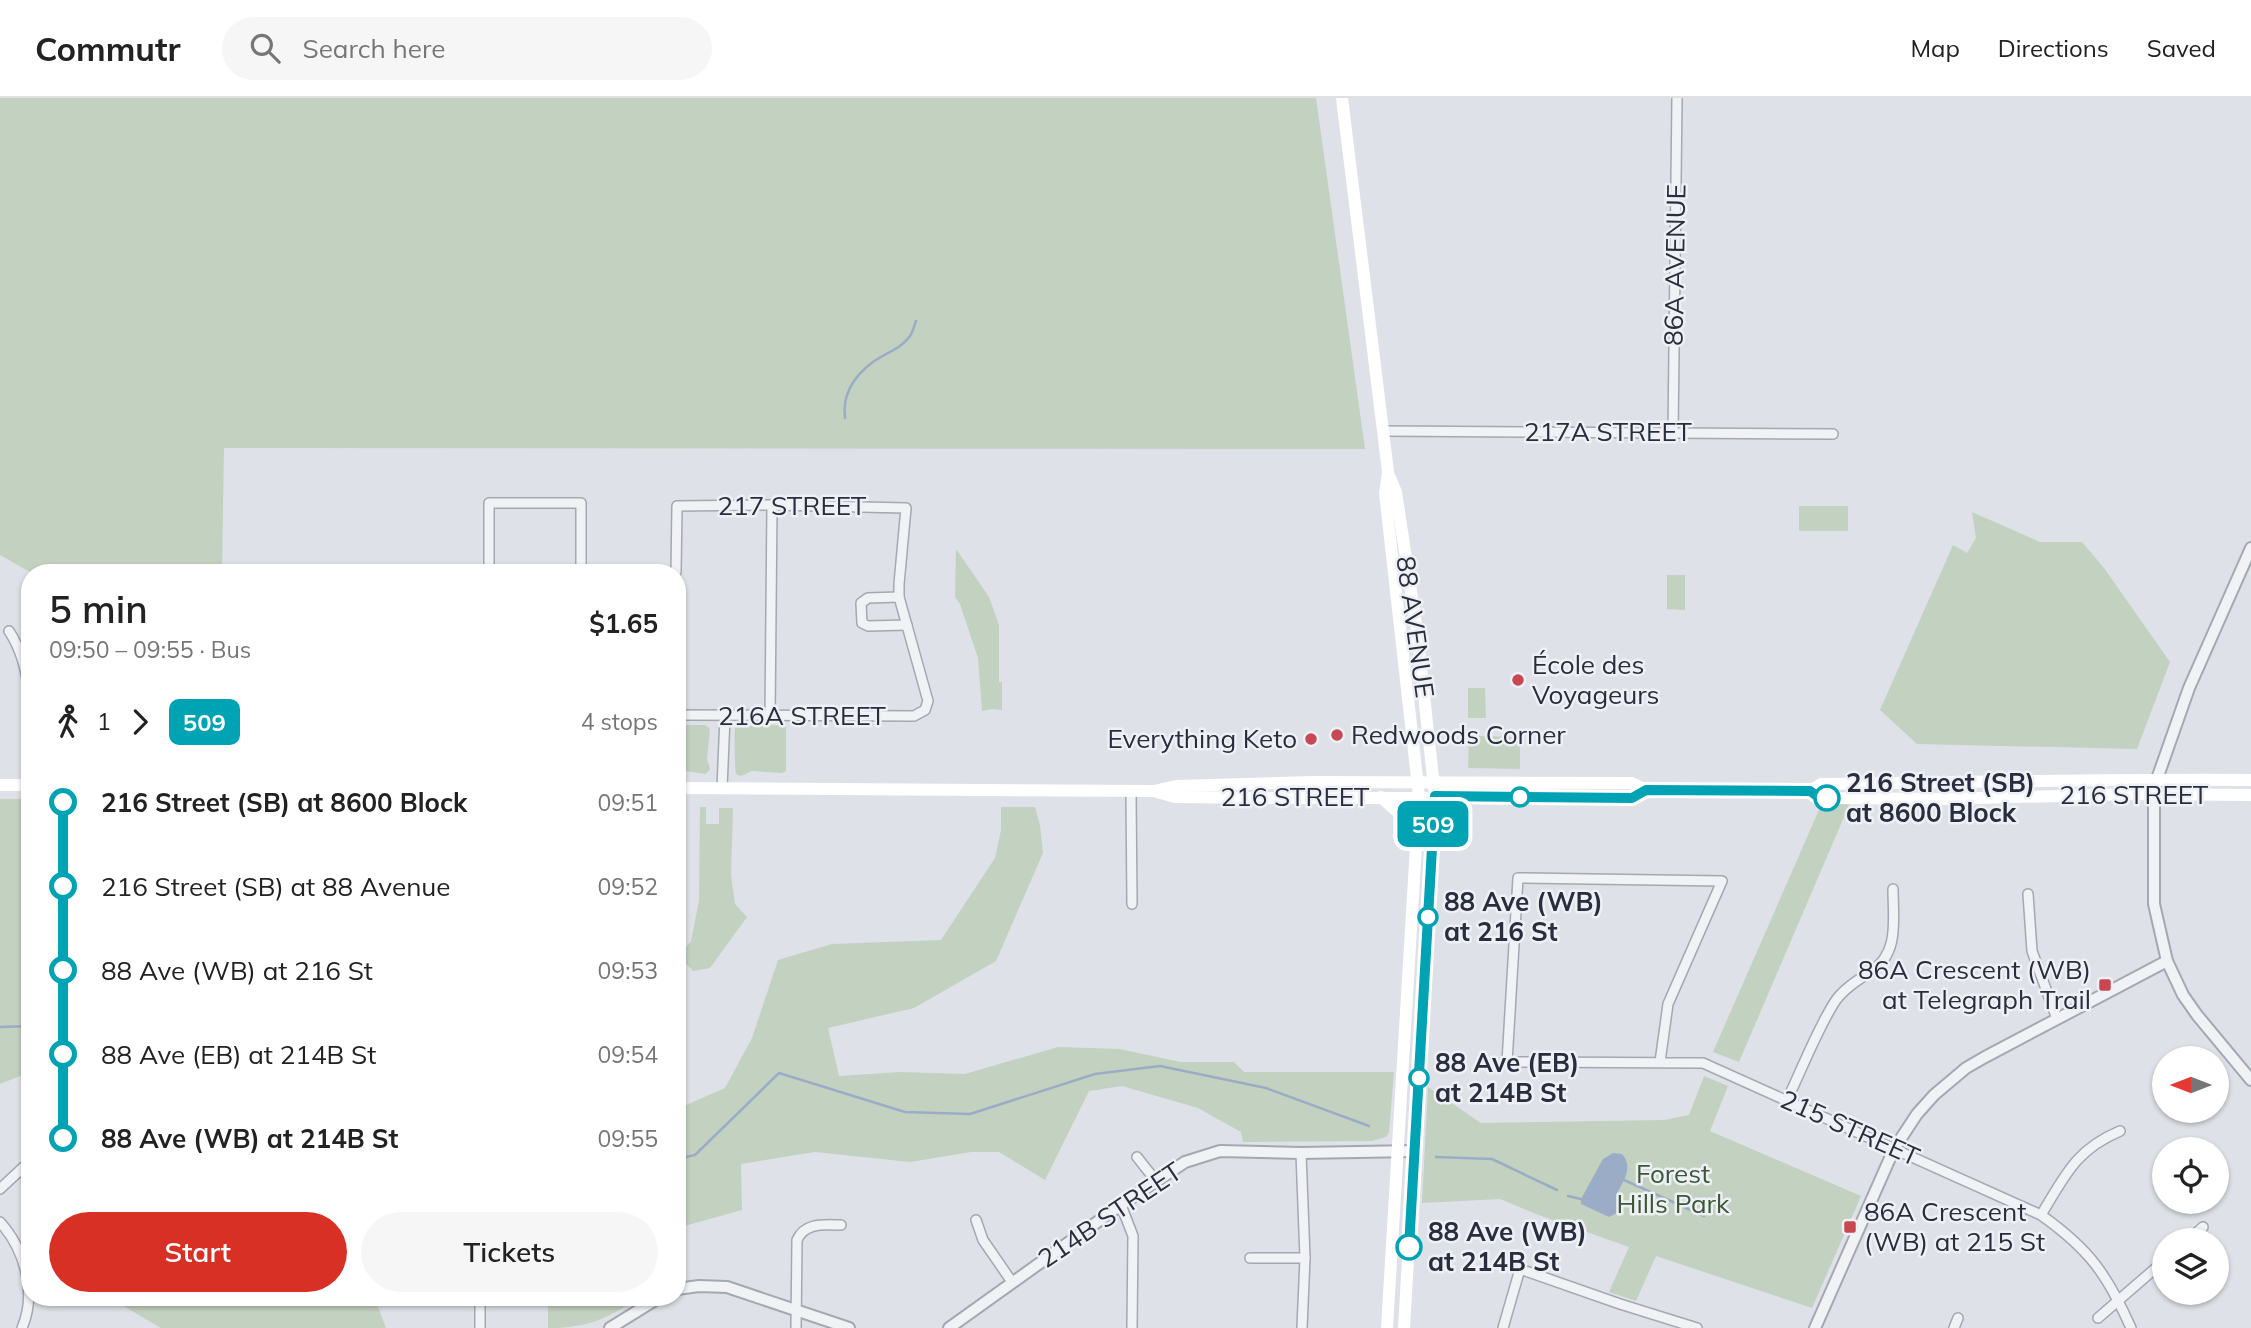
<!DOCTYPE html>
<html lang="en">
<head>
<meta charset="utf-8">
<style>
  :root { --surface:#fff; --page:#f6f6f6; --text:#222; --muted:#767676; --line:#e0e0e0; --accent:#d93025 }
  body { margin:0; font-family:Mulish,sans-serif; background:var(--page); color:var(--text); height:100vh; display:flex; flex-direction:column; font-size:26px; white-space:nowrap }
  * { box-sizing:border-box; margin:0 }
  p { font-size:23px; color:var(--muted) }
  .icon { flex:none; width:38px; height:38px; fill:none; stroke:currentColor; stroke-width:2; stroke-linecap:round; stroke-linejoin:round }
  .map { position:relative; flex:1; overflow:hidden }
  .drawer { position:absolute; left:21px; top:466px; width:665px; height:742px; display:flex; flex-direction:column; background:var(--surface); border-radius:28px; box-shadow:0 2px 5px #0004 }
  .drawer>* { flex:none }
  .badge { padding:0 14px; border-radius:10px; font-size:24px; line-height:46px }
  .needle { width:46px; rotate:270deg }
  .tools { position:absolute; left:2152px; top:948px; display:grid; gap:14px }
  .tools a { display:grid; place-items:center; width:77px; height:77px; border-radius:50%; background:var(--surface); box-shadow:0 2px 5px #0004; font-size:35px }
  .map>.badge { position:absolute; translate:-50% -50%; box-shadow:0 0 0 4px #fff }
  .legs { display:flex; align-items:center; gap:10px; height:77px; padding:0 28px; font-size:23px }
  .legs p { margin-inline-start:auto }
  .summary { display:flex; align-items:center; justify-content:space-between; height:119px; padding:0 28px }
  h1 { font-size:38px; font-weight:600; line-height:52px }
  .primary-button { display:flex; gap:14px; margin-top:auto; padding:14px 28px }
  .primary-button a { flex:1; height:80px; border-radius:42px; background:var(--accent); color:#fff; font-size:28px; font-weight:600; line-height:80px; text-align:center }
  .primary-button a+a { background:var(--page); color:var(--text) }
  ul { padding:0 28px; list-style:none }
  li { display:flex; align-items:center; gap:24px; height:84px; font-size:26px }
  li i { display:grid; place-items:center; width:10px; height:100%; margin:0 9px; background:currentColor }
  li i::after { content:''; width:18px; height:18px; margin:-9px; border:5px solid; border-radius:50%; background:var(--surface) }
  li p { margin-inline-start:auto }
  li:first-child i { background:linear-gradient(#0000 50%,currentColor 0) }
  li:last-child i { background:linear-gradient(currentColor 50%,#0000 0) }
  header { display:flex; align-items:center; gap:42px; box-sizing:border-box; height:98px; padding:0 35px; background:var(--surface); border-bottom:2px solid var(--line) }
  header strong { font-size:33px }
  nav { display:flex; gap:38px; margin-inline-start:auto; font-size:24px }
  .search { width:490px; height:63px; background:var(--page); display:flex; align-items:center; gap:18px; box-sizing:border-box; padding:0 24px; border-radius:38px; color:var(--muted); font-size:26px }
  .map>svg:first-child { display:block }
  .green { fill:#c3d1c0 }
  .water { fill:#9badc6 }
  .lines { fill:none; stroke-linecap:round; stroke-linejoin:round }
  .stream { stroke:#9badc6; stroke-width:2.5 }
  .minor-casing { stroke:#a4a8b1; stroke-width:12 }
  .tertiary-casing { stroke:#a4a8b1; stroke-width:14 }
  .minor { stroke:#f1f2f6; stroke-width:9 }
  .tertiary { stroke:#f1f2f6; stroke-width:10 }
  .secondary { stroke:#fff; stroke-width:12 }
  .line-1-casing { stroke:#fff; stroke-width:16 }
  .line-1 { stroke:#00a3b4; stroke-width:10 }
  .poi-dot { fill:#c74853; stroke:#eef0f5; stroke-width:2.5 }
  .stop-1-dot { fill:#fff; stroke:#00a3b4; stroke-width:3.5 }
  .labels { text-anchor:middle; stroke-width:5; stroke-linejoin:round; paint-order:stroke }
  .street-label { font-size:26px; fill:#282e3d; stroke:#eef0f5 }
  .poi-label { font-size:26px; fill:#282e3d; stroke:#eef0f5; text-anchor:start }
  .stop-label { font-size:26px; font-weight:bold; fill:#282e3d; stroke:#eef0f5; text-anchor:start }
  .park-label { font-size:26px; fill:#3a5836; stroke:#eef0f5 }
</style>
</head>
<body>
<header>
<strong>Commutr</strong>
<div class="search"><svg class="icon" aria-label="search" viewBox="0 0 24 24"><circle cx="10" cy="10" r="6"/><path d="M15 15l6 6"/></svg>Search here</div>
<nav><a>Map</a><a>Directions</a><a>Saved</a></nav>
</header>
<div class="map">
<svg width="2251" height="1230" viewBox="0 0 2251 1230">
  <rect width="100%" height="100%" fill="#dee1e7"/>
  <g class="green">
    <path d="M0 0H1316L1365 351 224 350 222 474H30L0 457Z"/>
    <rect x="1799" y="408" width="49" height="25"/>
    <path d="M1972 414 2040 444H2082L2104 470 2170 564 2137 651 1917 646 1880 612 1953 447 1967 455 1976 440Z"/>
    <path d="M956 451 989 499 999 527V584H1002V612L992 611 982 613 978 560 960 506 955 499Z"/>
    <path d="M1667 477H1685V512L1667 511Z"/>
    <path d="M1468 590H1485L1486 620H1468Z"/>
    <path d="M686 627H705L710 631 707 661 710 671 706 676 685 673Z"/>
    <path d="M786 627V673L782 675 752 673 741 678 736 676C735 673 734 636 735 630L738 628Z"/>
    <path d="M1469 638 1520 639V671L1468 670Z"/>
    <path d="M0 701H30V974L0 986Z"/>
    <path d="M1822 705H1850L1739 964 1713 954Z"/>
    <path d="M700 709H706V726H719V710H733L731 777 735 806 747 819 710 870 693 873 679 858 691 843 699 803Z"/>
    <path d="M1001 709H1035L1040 727 1043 755 996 863 914 910 828 930 839 978 901 974 965 976 1058 949 1120 951 1180 964H1234L1244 974H1394L1389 1034 1386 1039 1372 1043 1243 1044 1241 1034 1198 1010 1122 988 1089 993 1045 1082 999 1054H971L910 1064 815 1054 741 1066 742 1112 677 1130V1011L725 990 752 940 778 862 832 846 941 842 995 760 1001 732Z"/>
    <path d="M1704 978 1728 988 1710 1033 1861 1098 1812 1210 1656 1158 1636 1203 1609 1194 1629 1149 1536 1116 1500 1101 1422 1105 1428 989 1481 1025 1664 1022 1689 1017Z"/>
    <path d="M108 1199H414L377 1206 386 1230H161Z"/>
    <path d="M548 1199H641C607 1220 590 1230 548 1230Z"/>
  </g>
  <path class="water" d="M1613 1055 1622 1056C1633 1069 1625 1081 1617 1095L1621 1106 1617 1115 1609 1119 1581 1106V1101L1603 1061Z"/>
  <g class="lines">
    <g class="stream">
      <path d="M845 320C842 296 854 278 873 264 885 255 901 251 910 238 913 234 914 228 916 223"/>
      <path d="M0 929 30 928"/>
      <path d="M1436 1059 1492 1061 1557 1092"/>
      <path d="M677 1061 695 1057 779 975 905 1014 970 1016 1095 976 1160 968 1266 990 1369 1028"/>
      <path d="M1624 1082 1704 1118"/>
      <path d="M1568 1098 1581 1101"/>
    </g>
    <defs>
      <g id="minor">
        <path d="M1383 333 1833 336"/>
        <path d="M1673 335 1677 0"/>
        <path d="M489 474V405H581V474"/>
        <path d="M676 474 677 408 772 407 906 410 899 486V499L928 603 925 612 914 618 677 617"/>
        <path d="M899 499 868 500 861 505 862 525 868 528 907 527"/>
        <path d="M9 533C38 577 29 637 29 687"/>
        <path d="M770 619 772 407"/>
        <path d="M722 690 725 619"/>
        <path d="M1131 693 1132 806"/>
        <path d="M2028 796 2032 853 2057 921"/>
        <path d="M1660 964 1668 906 1722 783 1518 780 1507 964 1703 965 2041 1117C2089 1151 2107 1176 2131 1230"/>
        <path d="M1787 1002C1802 971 1816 934 1834 905 1842 892 1858 882 1870 874 1900 856 1893 821 1893 791"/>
        <path d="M1301 1055 1305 1160 1302 1230"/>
        <path d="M1137 1059 1156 1083"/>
        <path d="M0 1091 30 1063"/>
        <path d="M1121 1107 1133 1138 1132 1230"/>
        <path d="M2041 1117C2065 1078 2075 1052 2120 1033"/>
        <path d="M976 1122 983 1142 1012 1184"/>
        <path d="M0 1124C25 1152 37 1195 22 1230"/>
        <path d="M2187 1143 2203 1129"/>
        <path d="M1250 1160H1305"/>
        <path d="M480 1199V1230"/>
        <path d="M2098 1220 2165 1162"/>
        <path d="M796 1230 797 1142C805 1124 824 1127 841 1127"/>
        <path d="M1503 1230 1520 1171 1620 1206 1697 1230"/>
        <path d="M1954 1230 1958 1220"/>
      </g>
      <g id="tertiary">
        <path d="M2251 450 2189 590 2157 681 2154 707V806L2167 863 2183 897 2197 917 2251 982"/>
        <path d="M677 1191 699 1188 727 1189 849 1230"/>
        <path d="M610 1230 660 1199"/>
        <path d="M949 1230 1121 1107 1185 1064 1220 1053 1301 1055 1415 1053"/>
        <path d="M1815 1230 1894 1051 1917 1016 1934 997 1966 970 1985 959 2167 863"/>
      </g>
    </defs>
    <use href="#minor" class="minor-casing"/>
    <use href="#tertiary" class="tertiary-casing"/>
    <use href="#minor" class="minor"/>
    <use href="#tertiary" class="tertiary"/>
    <g class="secondary">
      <path d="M1342 0 1383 333 1388 374 1385 395 1419 698 1387 1230"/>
      <path d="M1388 375 1396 394 1417 533 1435 698 1404 1230"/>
      <path d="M0 687H30"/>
      <path d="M677 690 1154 693 1176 688 1313 684 1632 685 1646 692 1810 693 1821 686C1964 684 2108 681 2251 682"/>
      <path d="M1810 693 1820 700 1942 701 2132 696 2251 697"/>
      <path d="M1157 694 1175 699 1266 700H1632L1646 692"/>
      <path d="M1381 699 1401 717 1417 737"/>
    </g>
  </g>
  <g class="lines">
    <defs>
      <path id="line-1" d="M1409 1149 1435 698 1632 700 1646 692 1810 693 1820 700H1827"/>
    </defs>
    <use href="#line-1" class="line-1-casing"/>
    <use href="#line-1" class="line-1"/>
  </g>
  <g class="poi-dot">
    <circle cx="1518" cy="582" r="7"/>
    <circle cx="1337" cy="637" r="7"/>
    <circle cx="1311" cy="641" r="7"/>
    <rect x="2098" y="880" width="14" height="14" rx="3.5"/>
    <rect x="1843" y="1122" width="14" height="14" rx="3.5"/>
  </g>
  <g class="stop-1-dot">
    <circle cx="1520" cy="699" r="9"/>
    <circle cx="1827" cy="700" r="12"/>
    <circle cx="1428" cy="819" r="9"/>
    <circle cx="1419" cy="980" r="9"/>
    <circle cx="1409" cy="1149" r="12"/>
  </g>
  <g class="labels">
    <g class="street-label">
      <text transform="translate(1675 167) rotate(-89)" y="9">86A AVENUE</text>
      <text x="1608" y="343">217A STREET</text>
      <text x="792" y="417">217 STREET</text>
      <text transform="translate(1415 529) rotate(82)" y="9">88 AVENUE</text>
      <text x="802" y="627">216A STREET</text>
      <text x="2134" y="706">216 STREET</text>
      <text x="1295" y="708">216 STREET</text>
      <text transform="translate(1850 1030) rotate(24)" y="9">215 STREET</text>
      <text transform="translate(1110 1117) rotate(-34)" y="9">214B STREET</text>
    </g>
    <g class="poi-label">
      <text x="1532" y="576">École des<tspan x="1532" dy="30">Voyageurs</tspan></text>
      <text x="1351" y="646">Redwoods Corner</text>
      <text x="1297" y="650" text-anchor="end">Everything Keto</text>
      <text x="2091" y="881" text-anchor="end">86A Crescent (WB)<tspan x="2091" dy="30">at Telegraph Trail</tspan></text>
      <text x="1864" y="1123">86A Crescent<tspan x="1864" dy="30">(WB) at 215 St</tspan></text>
    </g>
    <g class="stop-label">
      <text x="1846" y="694">216 Street (SB)<tspan x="1846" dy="30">at 8600 Block</tspan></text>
      <text x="1444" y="813">88 Ave (WB)<tspan x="1444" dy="30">at 216 St</tspan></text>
      <text x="1435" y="974">88 Ave (EB)<tspan x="1435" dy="30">at 214B St</tspan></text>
      <text x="1428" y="1143">88 Ave (WB)<tspan x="1428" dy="30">at 214B St</tspan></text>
    </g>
    <g class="park-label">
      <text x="1673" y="1085">Forest<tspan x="1673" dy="30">Hills Park</tspan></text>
    </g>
  </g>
</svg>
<div class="tools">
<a><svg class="needle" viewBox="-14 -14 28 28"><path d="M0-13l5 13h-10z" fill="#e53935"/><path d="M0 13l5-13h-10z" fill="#767676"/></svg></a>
<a><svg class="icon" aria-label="locate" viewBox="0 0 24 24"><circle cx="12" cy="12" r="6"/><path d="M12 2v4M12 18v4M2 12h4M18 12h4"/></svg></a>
<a><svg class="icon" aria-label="layers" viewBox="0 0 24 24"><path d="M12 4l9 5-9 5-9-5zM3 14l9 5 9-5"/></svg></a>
</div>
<b class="badge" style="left:1433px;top:726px;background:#00a3b4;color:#fff">509</b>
<section class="drawer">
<div class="summary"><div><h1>5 min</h1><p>09:50 – 09:55 · Bus</p></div><b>$1.65</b></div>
<div class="legs"><svg class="icon" aria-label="walk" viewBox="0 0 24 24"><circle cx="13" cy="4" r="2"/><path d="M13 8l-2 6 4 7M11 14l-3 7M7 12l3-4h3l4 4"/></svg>1<svg class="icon" aria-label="forward" viewBox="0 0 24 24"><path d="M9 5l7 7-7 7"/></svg><b class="badge" style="background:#00a3b4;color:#fff">509</b><p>4 stops</p></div>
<ul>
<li><i style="color:#00a3b4"></i><b>216 Street (SB) at 8600 Block</b><p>09:51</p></li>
<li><i style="color:#00a3b4"></i><span>216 Street (SB) at 88 Avenue</span><p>09:52</p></li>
<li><i style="color:#00a3b4"></i><span>88 Ave (WB) at 216 St</span><p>09:53</p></li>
<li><i style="color:#00a3b4"></i><span>88 Ave (EB) at 214B St</span><p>09:54</p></li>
<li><i style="color:#00a3b4"></i><b>88 Ave (WB) at 214B St</b><p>09:55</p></li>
</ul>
<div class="primary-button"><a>Start</a><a>Tickets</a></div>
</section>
</div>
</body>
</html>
